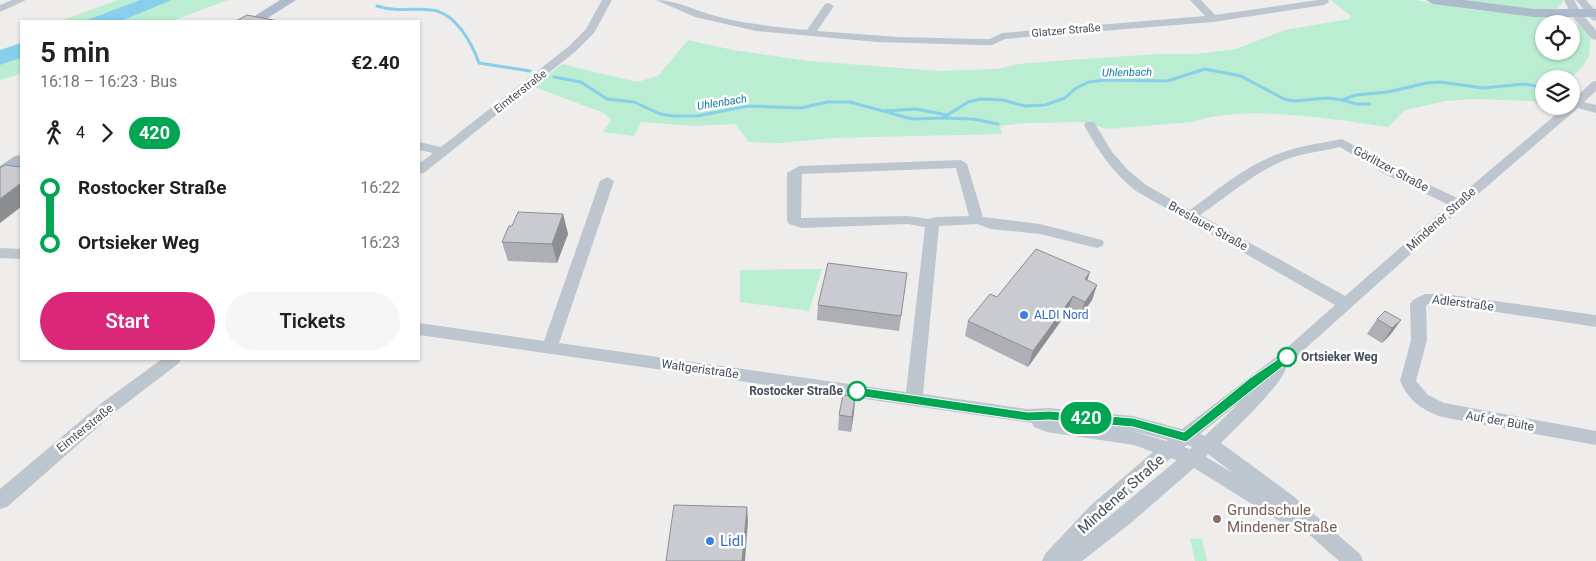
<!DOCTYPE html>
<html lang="en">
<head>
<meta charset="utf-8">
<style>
  :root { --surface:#fff; --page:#f6f6f6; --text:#202124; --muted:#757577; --accent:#db2777 }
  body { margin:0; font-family:Roboto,sans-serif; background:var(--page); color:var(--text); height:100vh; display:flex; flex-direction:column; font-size:19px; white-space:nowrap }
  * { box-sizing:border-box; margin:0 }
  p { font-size:16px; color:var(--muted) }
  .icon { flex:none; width:28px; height:28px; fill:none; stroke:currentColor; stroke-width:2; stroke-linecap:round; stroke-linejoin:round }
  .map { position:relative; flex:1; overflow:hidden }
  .panel { position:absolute; left:20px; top:20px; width:400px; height:340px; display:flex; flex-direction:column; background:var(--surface); border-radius:0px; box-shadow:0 1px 4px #0004 }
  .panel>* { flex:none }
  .badge { padding:0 10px; border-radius:16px; font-size:18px; line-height:32px }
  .tools { position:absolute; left:1535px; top:15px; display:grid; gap:10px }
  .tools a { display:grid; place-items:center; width:45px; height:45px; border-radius:50%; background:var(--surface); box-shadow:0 1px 4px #0004; font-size:25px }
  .map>.badge { position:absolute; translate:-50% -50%; box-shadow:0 0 0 2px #fff }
  .legs { display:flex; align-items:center; gap:8px; height:55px; padding:0 20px; font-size:16px }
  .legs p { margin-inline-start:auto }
  .summary { display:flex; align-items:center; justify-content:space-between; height:85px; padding:0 20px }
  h1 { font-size:28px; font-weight:600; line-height:38px }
  .action { display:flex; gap:10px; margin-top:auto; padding:10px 20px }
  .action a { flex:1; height:58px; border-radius:30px; background:var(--accent); color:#fff; font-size:20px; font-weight:600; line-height:58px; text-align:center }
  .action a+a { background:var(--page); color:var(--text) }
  ul { padding:0 20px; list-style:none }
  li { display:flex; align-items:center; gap:18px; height:55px; font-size:19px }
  li i { display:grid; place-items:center; width:8px; height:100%; margin:0 6px; background:currentColor }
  li i::after { content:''; width:12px; height:12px; margin:-6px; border:4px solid; border-radius:50%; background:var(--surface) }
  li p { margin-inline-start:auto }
  li:first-child i { background:linear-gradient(#0000 50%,currentColor 0) }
  li:last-child i { background:linear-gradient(currentColor 50%,#0000 0) }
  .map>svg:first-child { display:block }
  .green { fill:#baedd1; fill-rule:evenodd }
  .water { fill:#87cfea }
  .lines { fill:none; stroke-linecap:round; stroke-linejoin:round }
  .stream { stroke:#87cfea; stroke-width:3 }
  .minor { fill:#bdc6cf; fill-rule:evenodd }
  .major { fill:#acbacb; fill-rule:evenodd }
  .wall { fill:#adafb4 }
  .shaded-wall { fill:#8d8e92 }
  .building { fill:#c9cbd1; stroke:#8d8e92 }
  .line-1 { fill:#00a651; stroke:#fff }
  .shop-dot { fill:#3f7fe0; stroke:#fff; stroke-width:2 }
  .stop-1-dot { fill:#fff; stroke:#00a651; stroke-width:2.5 }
  .education-dot { fill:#8d6e63; stroke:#fff; stroke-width:2 }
  .labels { text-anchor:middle; stroke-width:5; stroke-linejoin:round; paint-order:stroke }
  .far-street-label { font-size:11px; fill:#454e59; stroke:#fff }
  .far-water-label { font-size:11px; font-style:italic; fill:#0d7ba4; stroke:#fff }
  .street-label { font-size:12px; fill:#454e59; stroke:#fff }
  .shop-label { font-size:12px; fill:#366cbe; stroke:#fff; text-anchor:start }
  .stop-label { font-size:12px; font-weight:bold; fill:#454e59; stroke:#fff; text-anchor:start }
  .near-street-label { font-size:15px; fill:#454e59; stroke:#fff }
  .near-education-label { font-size:15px; fill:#785e54; stroke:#fff; text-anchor:start }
  .near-shop-label { font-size:15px; fill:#366cbe; stroke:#fff; text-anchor:start }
</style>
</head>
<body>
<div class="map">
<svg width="1596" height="561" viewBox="0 0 1596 561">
  <rect width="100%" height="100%" fill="#efecec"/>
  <g class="green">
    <path d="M118 0H140L84 21H60Z"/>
    <path d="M172 0H228L172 21H121Z"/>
    <path d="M1331 0H1415L1467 9 1557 18 1573 22 1588 30 1591 38 1589 56 1583 66 1570 79H1544V103L1541 105 1532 101 1471 99 1446 101 1405 110 1388 127C1332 119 1245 104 1192 122L1108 129 1081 122 1025 123 1000 126 1002 134 832 138 780 143 749 142 735 124 693 126 641 122 634 136 603 132 611 120 604 113 534 87 562 64 637 82 658 76 688 40 733 50 809 61 939 71 997 69 1018 64 1054 61 1158 54H1196L1236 49 1285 30 1349 19 1351 16ZM1544 24H1571V51H1544Z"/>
    <path d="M1452 0H1564C1561 5 1559 9 1553 9 1527 13 1480 3 1452 0Z"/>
    <path d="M21 58V74L0 80V65Z"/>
    <path d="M822 269 809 311 740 302V270Z"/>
    <path d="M1190 538 1202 539 1207 561H1195Z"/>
  </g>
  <g class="water">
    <path d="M140 0H172L121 21H84Z"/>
    <path d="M21 43V58L0 65V50Z"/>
  </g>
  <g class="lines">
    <g class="stream">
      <path d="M377 6C400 13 410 7 431 10 455 12 472 43 479 63L530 71"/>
      <path d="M554 77 581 82 607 99 634 102 660 114 673 116H697L748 106 801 108 827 102H850L912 119 943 118 968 102 980 99 1003 100 1025 106 1045 105 1065 98 1076 88 1089 82 1104 80 1167 81 1205 69 1241 76 1284 99 1294 101 1328 98 1342 100 1356 95 1388 92 1426 83 1440 82 1483 88 1525 84 1535 86"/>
      <path d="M1342 100 1357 104H1370"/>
      <path d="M885 111 916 109 947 115"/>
      <path d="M943 118 973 119 998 124"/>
    </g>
    <g class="minor">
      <path d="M12 0H26L0 12V5Z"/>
      <path d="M602 0H612L594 33 576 51 424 173 419 174V164L433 153 419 150V142L441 147 568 47 586 29Z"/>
      <path d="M656 0C678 0 698 12 719 17 747 24 777 27 807 30L825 4 829 3 834 6 817 31 898 37 979 39H990L1002 33 1205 16 1190 0H1201L1215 15 1318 0H1328L1329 2 1324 5 1213 22 1005 39 992 45H979L877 42 756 31 695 17Z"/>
      <path d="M1564 0H1574L1581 13 1596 30V40L1592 39 1572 16Z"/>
      <path d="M1576 0H1586L1596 11V21L1592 20Z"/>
      <path d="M1596 81V91L1584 102 1596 105V113L1578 108 1463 207 1286 366C1287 380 1233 431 1221 443L1292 495 1360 554 1363 561H1339L1304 530 1299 532 1292 529 1194 468 1132 522 1082 561H1042L1045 554 1091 505 1153 452 1134 445 1047 432 1034 427 1032 423 419 335V323L544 341 600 181 607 177 614 181 559 343 906 392 925 227 908 224 802 228 789 224 787 221V173L799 166 961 160 967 164 983 217 1040 224 1102 240 1104 243 1102 246 1097 248 1040 234 991 229 977 224 939 226 923 394 1027 409 1049 408 1133 416 1182 429 1281 353 1335 305 1136 191C1113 173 1098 151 1084 125L1086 122H1094L1112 152 1129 171 1146 185 1190 210C1218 190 1245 166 1278 154 1298 146 1321 143 1342 139L1393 167 1457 198 1566 106H1571V102L1592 82ZM1340 147 1383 173 1449 205 1345 296 1200 215C1228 196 1255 172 1287 159 1304 153 1323 151 1340 147ZM956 168 969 216 936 217 929 219 908 216 801 218 802 174ZM1240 402 1205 436 1200 434ZM1126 429 1168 440 1166 441ZM1187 445 1192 447 1190 449 1184 447ZM1208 454 1233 473 1206 457ZM1171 458 1177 460 1094 529 1142 483Z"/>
      <path d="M0 248 21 249V259L0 258Z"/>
      <path d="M1425 294H1444L1596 315V327L1444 304H1428L1426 306 1427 340 1416 381 1428 395 1444 403 1596 431V445L1442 417C1422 410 1409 401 1400 381L1411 340 1410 304 1413 300Z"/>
      <path d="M162 359H181L179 363 115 412 7 507 0 509V489L103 402Z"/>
    </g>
    <g class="major">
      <path d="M280 0H296L263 21H247Z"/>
      <path d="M1426 0H1464L1533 9H1596V17H1533L1433 4Z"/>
      <path d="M21 155V168L6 178 0 179V166L15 156Z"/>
    </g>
  </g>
  <g class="wall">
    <path d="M563 214 568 234 557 263 508 261 502 242 512 226Z"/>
    <path d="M907 273 899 331 817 320 818 305Z"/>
    <path d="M1087 281 1097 285 1092 300 1080 317 1068 311 1028 367 965 336 968 321 997 297Z"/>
    <path d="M1377 319 1401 320 1390 335 1382 343 1367 334Z"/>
    <path d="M855 397 854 412 851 432 838 430 839 415Z"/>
  </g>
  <g class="shaded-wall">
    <path d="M21 183V207L0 223V199Z"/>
    <path d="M563 214 568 234 557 263 552 244Z"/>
    <path d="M1090 272 1085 288V279Z"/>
    <path d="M1097 285 1092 300 1080 317 1085 302Z"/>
    <path d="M1073 296 1068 311 1028 367 1033 351Z"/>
    <path d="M1401 320 1390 335 1382 343 1392 328Z"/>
    <path d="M855 397 854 412 851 432 852 417Z"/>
    <path d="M747 507 748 521 745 561H742Z"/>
  </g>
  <g class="building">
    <path d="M247 15 278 21H236Z"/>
    <path d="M5 165 21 167V183L0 199V168Z"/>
    <path d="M518 212 563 214 552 244 502 242 509 226H512Z"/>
    <path d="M1036 249 1090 272 1085 279 1097 285 1085 302 1073 296 1033 351 968 321 990 294 997 297Z"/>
    <path d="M828 263 907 273 901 316 818 305Z"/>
    <path d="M1385 311 1401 320 1392 328 1377 319Z"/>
    <path d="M843 395 855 397 852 417 839 415Z"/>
    <path d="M674 505 747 507 742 561H666Z"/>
  </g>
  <path class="line-1" d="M1287 353 1292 357 1291 360 1186 442 1133 427 1049 420 1028 421 857 396 851 391 857 387 1028 412 1049 411 1133 418 1184 432 1250 378Z"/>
  <g class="shop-dot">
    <circle cx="1024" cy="315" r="5"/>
    <circle cx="710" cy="541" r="5"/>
  </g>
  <g class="stop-1-dot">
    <circle cx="1287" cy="357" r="9"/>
    <circle cx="857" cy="391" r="9"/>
  </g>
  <circle class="education-dot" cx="1217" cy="519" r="5"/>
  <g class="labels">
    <g class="far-street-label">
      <text transform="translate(1066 30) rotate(-5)" y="4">Glatzer Straße</text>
      <text transform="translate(520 91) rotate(-38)" y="4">Eimterstraße</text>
    </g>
    <g class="far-water-label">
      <text transform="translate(1127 72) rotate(-1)" y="4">Uhlenbach</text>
      <text transform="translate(722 102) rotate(-9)" y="4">Uhlenbach</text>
    </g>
    <g class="street-label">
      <text transform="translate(1391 169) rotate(28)" y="4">Görlitzer Straße</text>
      <text transform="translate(1441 219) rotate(-42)" y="4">Mindener Straße</text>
      <text transform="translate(1208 226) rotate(29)" y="4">Breslauer Straße</text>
      <text transform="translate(1463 303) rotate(7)" y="4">Adlerstraße</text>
      <text transform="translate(700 369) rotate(8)" y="4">Waltgeristraße</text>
      <text transform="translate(1500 421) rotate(10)" y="4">Auf der Bülte</text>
      <text transform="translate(85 428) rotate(-39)" y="4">Eimterstraße</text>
    </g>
    <g class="shop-label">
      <text x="1034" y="319">ALDI Nord</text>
    </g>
    <g class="stop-label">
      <text x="1301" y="361">Ortsieker Weg</text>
      <text x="843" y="395" text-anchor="end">Rostocker Straße</text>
    </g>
    <g class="near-street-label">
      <text transform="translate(1121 494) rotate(-42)" y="5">Mindener Straße</text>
    </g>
    <g class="near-education-label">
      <text x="1227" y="515">Grundschule<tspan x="1227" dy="17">Mindener Straße</tspan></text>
    </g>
    <g class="near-shop-label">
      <text x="720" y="546">Lidl</text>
    </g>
  </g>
</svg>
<div class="tools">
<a><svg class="icon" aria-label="locate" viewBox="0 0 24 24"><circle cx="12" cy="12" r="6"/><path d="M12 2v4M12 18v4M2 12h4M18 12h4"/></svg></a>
<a><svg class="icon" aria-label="layers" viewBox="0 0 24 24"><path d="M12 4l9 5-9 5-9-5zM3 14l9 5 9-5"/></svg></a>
</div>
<b class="badge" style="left:1086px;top:418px;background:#00a651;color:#fff">420</b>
<section class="panel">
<div class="summary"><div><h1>5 min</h1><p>16:18 – 16:23 · Bus</p></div><b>€2.40</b></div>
<div class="legs"><svg class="icon" aria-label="walk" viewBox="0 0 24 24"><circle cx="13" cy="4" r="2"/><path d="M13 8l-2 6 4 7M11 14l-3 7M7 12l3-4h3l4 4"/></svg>4<svg class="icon" aria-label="forward" viewBox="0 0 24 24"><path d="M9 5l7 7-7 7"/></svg><b class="badge" style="background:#00a651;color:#fff">420</b></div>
<ul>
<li><i style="color:#00a651"></i><b>Rostocker Straße</b><p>16:22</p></li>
<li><i style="color:#00a651"></i><b>Ortsieker Weg</b><p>16:23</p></li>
</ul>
<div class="action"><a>Start</a><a>Tickets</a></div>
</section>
</div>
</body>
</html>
